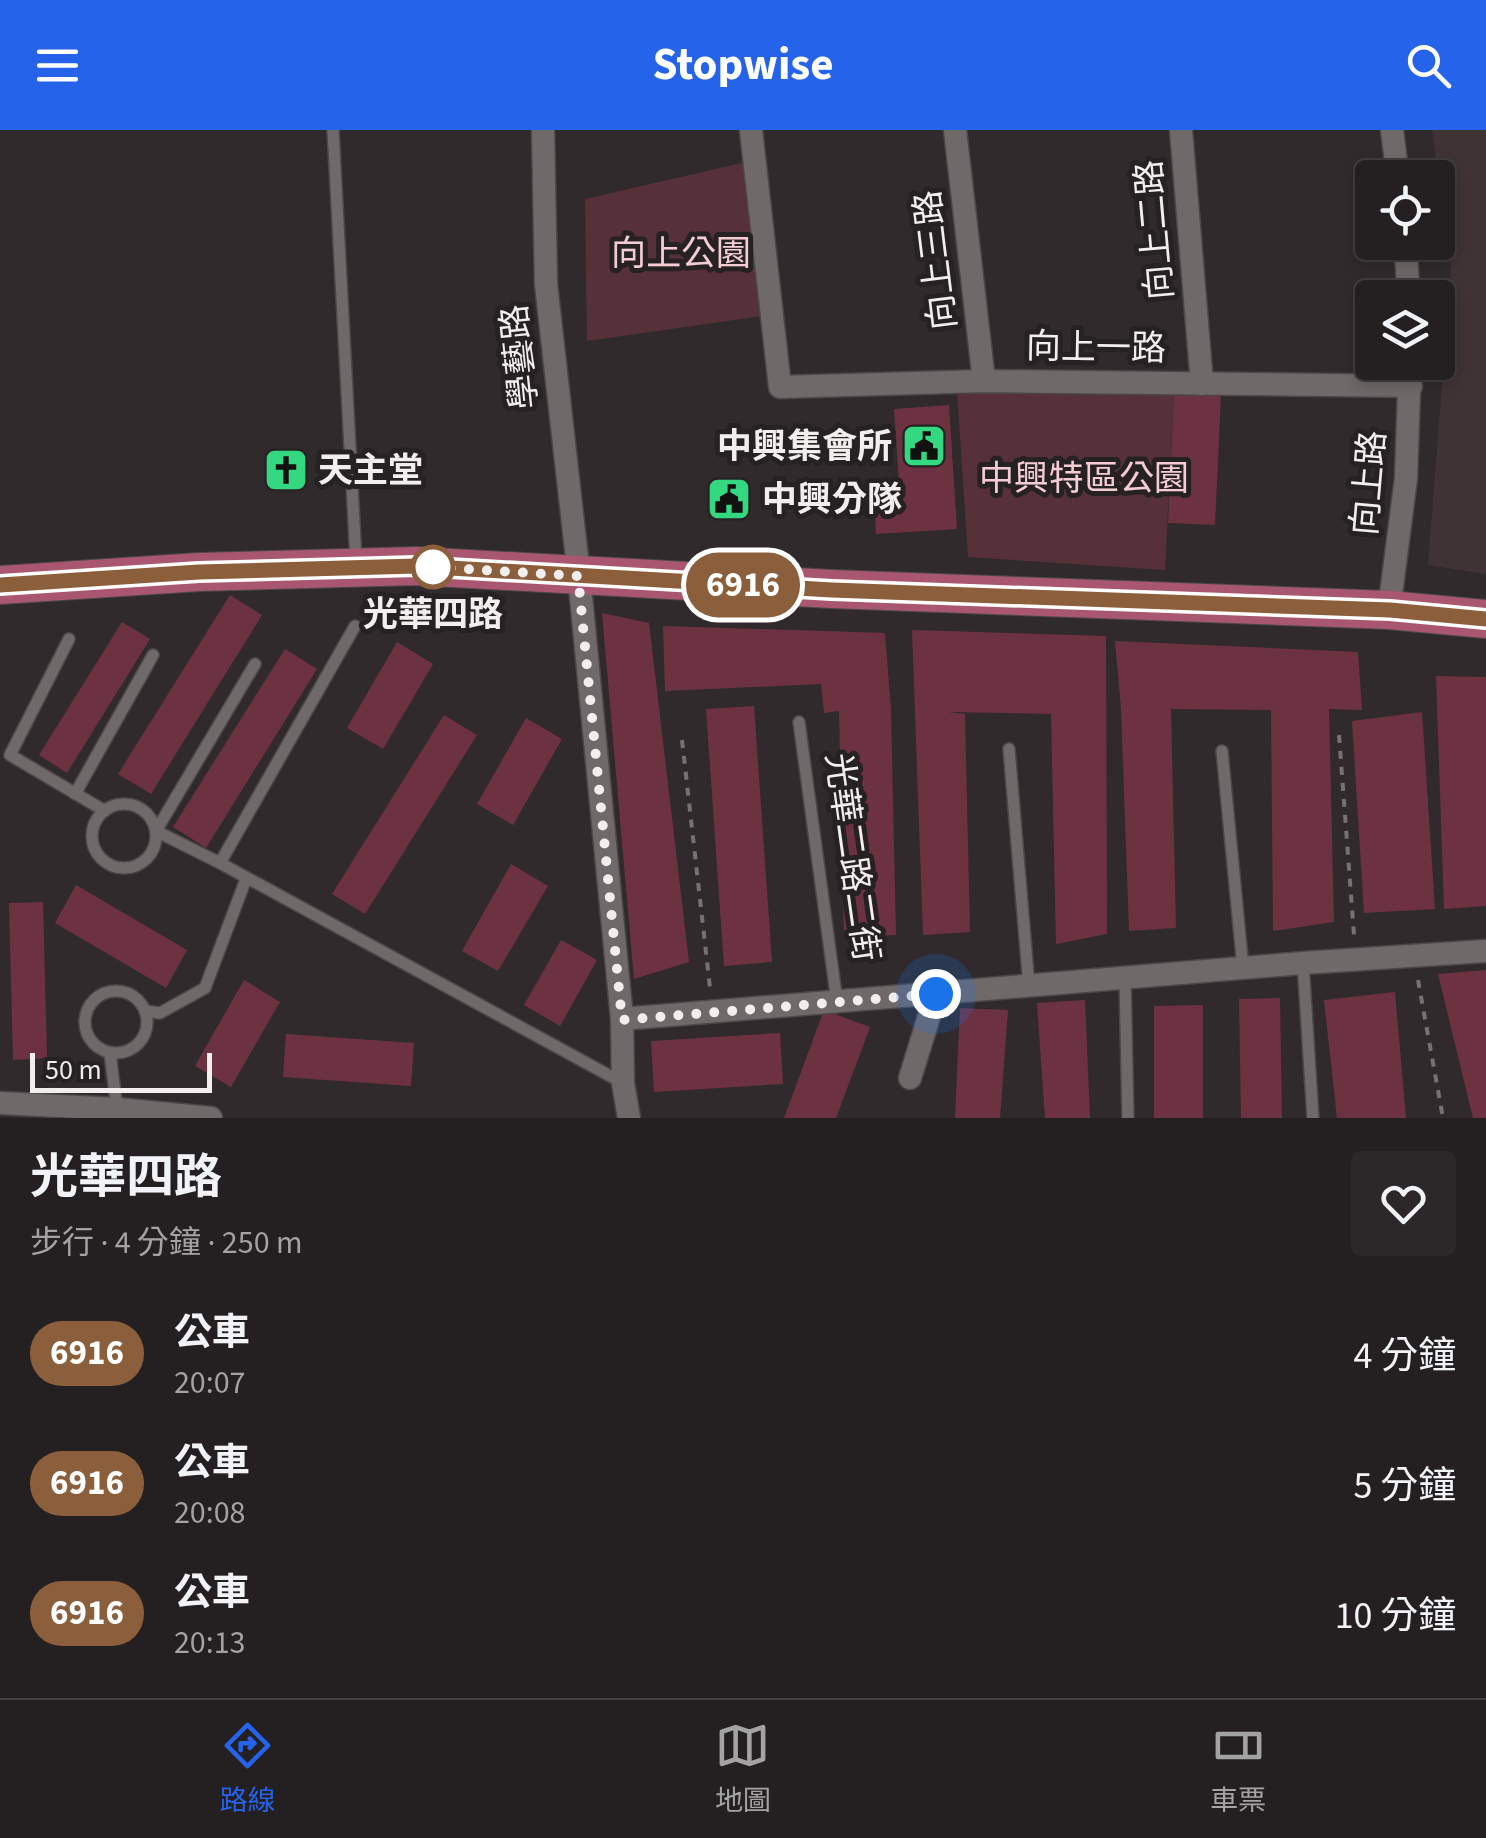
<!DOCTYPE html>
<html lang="zh-TW">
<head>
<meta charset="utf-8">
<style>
  :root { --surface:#242021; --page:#2c282a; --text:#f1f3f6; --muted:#a3a3a5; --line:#413e3f; --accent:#2563eb }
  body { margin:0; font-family:"Source Sans 3","Noto Sans TC",sans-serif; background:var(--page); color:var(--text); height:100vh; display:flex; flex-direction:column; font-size:38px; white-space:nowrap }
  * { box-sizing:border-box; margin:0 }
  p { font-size:32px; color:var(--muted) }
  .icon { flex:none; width:55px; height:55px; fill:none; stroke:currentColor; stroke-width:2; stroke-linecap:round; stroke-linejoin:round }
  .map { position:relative; height:988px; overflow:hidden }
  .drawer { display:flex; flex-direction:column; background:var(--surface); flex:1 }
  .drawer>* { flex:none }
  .badge { padding:0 20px; border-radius:32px; font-size:35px; line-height:65px }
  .fabs { position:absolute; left:1355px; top:30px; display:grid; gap:20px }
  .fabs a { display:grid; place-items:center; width:100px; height:100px; border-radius:10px; background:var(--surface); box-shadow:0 5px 15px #0003,0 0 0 2px var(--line); font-size:50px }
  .scale { position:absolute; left:30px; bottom:25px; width:182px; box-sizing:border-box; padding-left:10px; border:5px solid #f2eeee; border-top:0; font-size:28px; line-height:35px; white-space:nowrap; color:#f2eeee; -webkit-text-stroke:8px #262122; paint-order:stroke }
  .you { position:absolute; width:50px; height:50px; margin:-25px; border:8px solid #fff; border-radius:50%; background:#1a73e8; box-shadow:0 0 0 15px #1a73e833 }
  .map>.badge { position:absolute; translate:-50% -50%; box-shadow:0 0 0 5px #fff }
  .round { display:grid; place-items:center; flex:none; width:105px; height:105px; border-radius:10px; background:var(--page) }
  .headline { display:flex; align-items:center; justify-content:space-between; height:170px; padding:0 30px }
  h1 { font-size:48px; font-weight:700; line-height:75px }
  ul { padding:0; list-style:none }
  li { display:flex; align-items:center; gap:30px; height:130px; padding:0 30px }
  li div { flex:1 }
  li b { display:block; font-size:38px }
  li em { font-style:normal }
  li .badge { min-width:110px; font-weight:700; text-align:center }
  header { display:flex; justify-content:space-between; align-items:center; height:130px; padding:0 30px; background:var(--accent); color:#fff; font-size:45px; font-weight:700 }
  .menu { display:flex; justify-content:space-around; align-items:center; height:140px; border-top:2px solid var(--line); background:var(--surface); font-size:28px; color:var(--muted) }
  .menu a { display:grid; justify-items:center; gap:5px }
  .menu .selected { color:var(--accent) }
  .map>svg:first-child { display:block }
  .built { fill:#403336 }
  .green { fill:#56313a }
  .building { fill:#6d3242 }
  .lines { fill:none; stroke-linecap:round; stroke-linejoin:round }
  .lane-casing { stroke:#4c4848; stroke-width:14 }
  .street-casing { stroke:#4c4848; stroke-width:25 }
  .primary-casing { stroke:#4c4848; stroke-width:40 }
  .path { stroke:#767172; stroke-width:4; stroke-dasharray:8 8; stroke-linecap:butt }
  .lane { stroke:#70696a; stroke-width:11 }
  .street { stroke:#70696a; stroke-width:22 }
  .primary { stroke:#a95770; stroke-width:38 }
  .line-casing { stroke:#fff; stroke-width:22 }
  .line { stroke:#8b5e3c; stroke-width:15 }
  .walk { stroke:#f2eeee; stroke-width:10; stroke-dasharray:0 18 }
  .stop-dot { fill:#fff; stroke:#8b5e3c; stroke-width:5 }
  .labels { text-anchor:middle; stroke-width:10; stroke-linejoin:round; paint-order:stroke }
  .street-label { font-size:35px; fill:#f2eeee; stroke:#262122 }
  .park-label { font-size:35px; fill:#f4ccd4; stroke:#262122 }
  .poi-label { font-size:35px; font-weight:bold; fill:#f2eeee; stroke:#262122; text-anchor:start }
  .stop-label { font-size:35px; font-weight:bold; fill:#f2eeee; stroke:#262122 }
</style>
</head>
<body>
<header><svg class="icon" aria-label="menu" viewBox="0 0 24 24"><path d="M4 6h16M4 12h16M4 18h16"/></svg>Stopwise<svg class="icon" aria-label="search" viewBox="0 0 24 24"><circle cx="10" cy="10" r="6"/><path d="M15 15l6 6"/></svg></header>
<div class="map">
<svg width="1486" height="988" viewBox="0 0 1486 988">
  <rect width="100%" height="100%" fill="#302a2c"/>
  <path class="built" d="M1432 0H1486V444L1428 435 1451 137Z"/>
  <g class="green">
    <path d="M746 32 762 186 587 211 585 69Z"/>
    <path d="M957 261 1174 263 1165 440 968 427Z"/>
  </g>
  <g class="building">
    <path d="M1174 263 1221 265 1215 395 1168 393Z"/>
    <path d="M949 275 957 399 876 404 873 354 899 352 894 279Z"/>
    <path d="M230 465 262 485 151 664 118 644Z"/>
    <path d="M602 483 649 493 689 832 634 849Z"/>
    <path d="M122 492 150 509 67 643 39 625Z"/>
    <path d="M663 496 885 503 891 580 896 805 844 807 839 581 824 583 821 554 665 561Z"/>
    <path d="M912 500 1106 506 1107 804 1056 814 1051 584 948 582 965 584 970 802 923 805Z"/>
    <path d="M1115 511 1358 522 1362 580 1329 579 1334 792 1273 801 1271 580 1171 579 1176 798 1129 801 1121 578Z"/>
    <path d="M397 512 433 534 383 619 347 598Z"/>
    <path d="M285 519 317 539 206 718 173 697Z"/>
    <path d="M1436 546 1486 547V776L1444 779Z"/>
    <path d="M754 576 772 832 724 836 706 579Z"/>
    <path d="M1422 582 1435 779 1364 783 1352 591Z"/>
    <path d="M444 585 477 605 365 784 332 764Z"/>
    <path d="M526 588 562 609 513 695 477 674Z"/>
    <path d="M511 734 548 756 498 841 462 821Z"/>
    <path d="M76 755 187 820 166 858 55 793Z"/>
    <path d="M43 772 47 928 13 930 9 773Z"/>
    <path d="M561 810 597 830 560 896 524 875Z"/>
    <path d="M1486 840V988H1473L1438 844Z"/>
    <path d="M244 850 280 872 231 957 195 936Z"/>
    <path d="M1395 862 1406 988H1337L1324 870Z"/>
    <path d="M1280 868 1282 988H1241L1239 869Z"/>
    <path d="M1085 870 1090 988H1045L1037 873Z"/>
    <path d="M1203 875V988H1154V876Z"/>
    <path d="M960 878 1008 880 1000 988H955Z"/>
    <path d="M824 880 870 897 836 988H784Z"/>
    <path d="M780 903 783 954 654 962 651 911Z"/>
    <path d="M286 904 414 913 411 956 283 947Z"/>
  </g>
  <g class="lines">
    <defs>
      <g id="lane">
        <path d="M333 0 356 430"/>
        <path d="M69 509 10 625 105 681"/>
        <path d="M255 534 156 701 220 733 623 953"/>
        <path d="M799 592 837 872"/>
        <path d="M1009 619 1029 856"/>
        <path d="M1222 621 1243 838"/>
        <path d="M75 664 153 525"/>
        <circle cx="124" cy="706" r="32"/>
        <path d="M220 733 355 496"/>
        <path d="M1303 833 1313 988"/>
        <path d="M1125 848 1128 988"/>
        <circle cx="116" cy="892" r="31"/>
        <path d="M145 881 160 883 205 858 246 749"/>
        <path d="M110 923 117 979"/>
      </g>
      <g id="street">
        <path d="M543 0 546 154 579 446 622 889 623 953 629 988"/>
        <path d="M751 0 780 257 984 251 1411 256"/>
        <path d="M955 0 984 251"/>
        <path d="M1181 0 1202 254"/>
        <path d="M1392 0 1398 48"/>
        <path d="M1405 112 1409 168"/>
        <path d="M1389 480 1406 348 1410 232"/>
        <path d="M622 889 1303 833 1486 821"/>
        <path d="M910 948 936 864"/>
        <path d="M0 973 117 979 211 988"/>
      </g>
      <path id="primary" d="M0 455 199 442 416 436 832 459 1389 480 1486 489"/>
    </defs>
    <use href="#lane" class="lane-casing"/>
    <use href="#street" class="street-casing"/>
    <use href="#primary" class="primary-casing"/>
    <g class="path">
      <path d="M1339 605 1354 805"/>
      <path d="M682 610 710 858"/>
      <path d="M1418 850 1443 988"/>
    </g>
    <use href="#lane" class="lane"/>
    <use href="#street" class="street"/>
    <use href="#primary" class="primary"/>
  </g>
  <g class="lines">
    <defs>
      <path id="line" d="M0 455 199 442 416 436 832 460 1390 480 1486 489"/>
    </defs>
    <use href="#line" class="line-casing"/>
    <use href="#line" class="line"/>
    <path class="walk" d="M433 437 578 446 622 890 936 864"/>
  </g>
  <defs>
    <symbol id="civic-square" viewBox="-11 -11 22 22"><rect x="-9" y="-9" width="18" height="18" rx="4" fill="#34d881" stroke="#262122"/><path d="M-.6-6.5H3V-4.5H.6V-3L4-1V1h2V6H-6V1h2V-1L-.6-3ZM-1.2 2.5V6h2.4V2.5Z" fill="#111"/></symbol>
    <symbol id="church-square" viewBox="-11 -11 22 22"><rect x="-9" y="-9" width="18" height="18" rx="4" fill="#34d881" stroke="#262122"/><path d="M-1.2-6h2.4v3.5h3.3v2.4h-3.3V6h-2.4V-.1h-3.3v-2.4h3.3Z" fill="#111"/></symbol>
  </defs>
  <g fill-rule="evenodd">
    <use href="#civic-square" x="899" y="291" width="50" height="50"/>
    <use href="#church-square" x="261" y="315" width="50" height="50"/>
    <use href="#civic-square" x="704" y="344" width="50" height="50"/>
  </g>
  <circle class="stop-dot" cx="433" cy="437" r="20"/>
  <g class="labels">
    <g class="street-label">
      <text transform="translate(1154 100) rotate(-95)" y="12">向上二路</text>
      <text transform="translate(935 130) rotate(-97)" y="12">向上三路</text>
      <text transform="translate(1096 217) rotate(1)" y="12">向上一路</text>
      <text transform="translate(519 227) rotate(-96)" y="12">學藝路</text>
      <text transform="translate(1368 353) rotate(-85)" y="12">向上路</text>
      <text transform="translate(853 727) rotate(82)" y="12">光華二路二街</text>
    </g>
    <g class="park-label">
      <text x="681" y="135">向上公園</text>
      <text x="1084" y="360">中興特區公園</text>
    </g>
    <g class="poi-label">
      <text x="892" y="328" text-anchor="end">中興集會所</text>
      <text x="318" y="352">天主堂</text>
      <text x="762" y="381">中興分隊</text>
    </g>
    <g class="stop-label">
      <text x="433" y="496">光華四路</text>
    </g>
  </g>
</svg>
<div class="fabs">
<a><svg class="icon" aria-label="locate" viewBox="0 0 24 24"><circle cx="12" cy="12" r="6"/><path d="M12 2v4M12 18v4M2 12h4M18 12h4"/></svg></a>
<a><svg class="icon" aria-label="layers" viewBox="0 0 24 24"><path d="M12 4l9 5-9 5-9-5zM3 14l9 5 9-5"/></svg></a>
</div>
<div class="scale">50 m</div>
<div class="you" style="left:936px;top:864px"></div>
<b class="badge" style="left:743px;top:455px;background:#8b5e3c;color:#fff">6916</b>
</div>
<section class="drawer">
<div class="headline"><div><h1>光華四路</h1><p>步行 · 4 分鐘 · 250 m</p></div><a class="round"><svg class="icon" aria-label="heart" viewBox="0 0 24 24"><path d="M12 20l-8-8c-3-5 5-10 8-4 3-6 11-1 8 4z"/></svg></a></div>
<ul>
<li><span class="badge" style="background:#8b5e3c;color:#fff">6916</span><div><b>公車</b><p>20:07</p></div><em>4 分鐘</em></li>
<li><span class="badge" style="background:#8b5e3c;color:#fff">6916</span><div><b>公車</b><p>20:08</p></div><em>5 分鐘</em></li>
<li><span class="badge" style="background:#8b5e3c;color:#fff">6916</span><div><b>公車</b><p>20:13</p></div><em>10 分鐘</em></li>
</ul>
</section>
<nav class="menu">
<a class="selected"><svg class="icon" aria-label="directions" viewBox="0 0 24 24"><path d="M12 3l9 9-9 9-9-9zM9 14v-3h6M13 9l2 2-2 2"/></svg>路線</a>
<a><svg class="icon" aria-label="map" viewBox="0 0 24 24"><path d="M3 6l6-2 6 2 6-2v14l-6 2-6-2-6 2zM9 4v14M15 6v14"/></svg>地圖</a>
<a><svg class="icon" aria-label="tickets" viewBox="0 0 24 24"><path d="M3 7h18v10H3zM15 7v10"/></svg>車票</a>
</nav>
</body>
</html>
